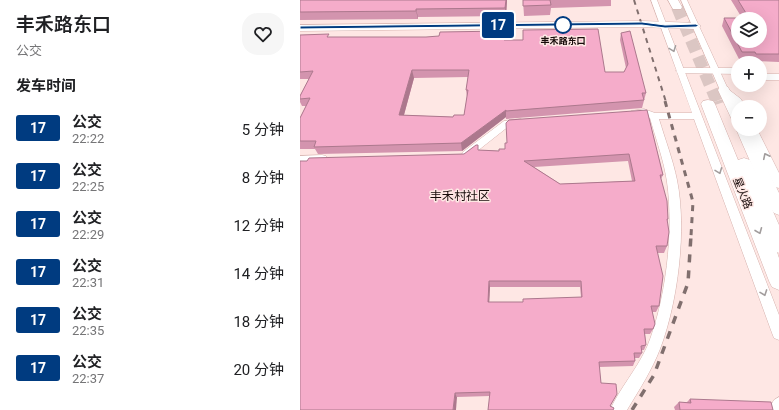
<!DOCTYPE html>
<html lang="zh">
<head>
<meta charset="utf-8">
<style>
  :root { --surface:#fff; --page:#f6f6f6; --text:#202124; --muted:#757577 }
  body { margin:0; font-family:Roboto,"Noto Sans SC",sans-serif; background:var(--page); color:var(--text); height:100vh; display:flex; flex-direction:column; font-size:15px; white-space:nowrap }
  * { box-sizing:border-box; margin:0 }
  p { font-size:13px; color:var(--muted) }
  .icon { flex:none; width:22px; height:22px; fill:none; stroke:currentColor; stroke-width:2; stroke-linecap:round; stroke-linejoin:round }
  .map { position:relative; flex:1; overflow:hidden }
  .sheet { display:flex; flex-direction:column; background:var(--surface); width:300px }
  .sheet>* { flex:none }
  .badge { padding:0 8px; border-radius:3px; font-size:14px; line-height:26px }
  .tools { position:absolute; left:431px; top:12px; display:grid; gap:8px }
  .tools a { display:grid; place-items:center; width:36px; height:36px; border-radius:50%; background:var(--surface); box-shadow:0 4px 16px #0002; font-size:20px }
  .map>.badge { position:absolute; translate:-50% -50%; box-shadow:0 0 0 2px #fff }
  h2 { padding:0 16px; font-size:15px; line-height:36px }
  .round { display:grid; place-items:center; flex:none; width:42px; height:42px; border-radius:16px; background:var(--page) }
  .head { display:flex; align-items:center; justify-content:space-between; height:68px; padding:0 16px }
  h1 { font-size:19px; font-weight:600; line-height:30px }
  ul { padding:0; list-style:none }
  li { display:flex; align-items:center; gap:12px; height:48px; padding:0 16px }
  li div { flex:1 }
  li b { display:block; font-size:15px }
  li em { font-style:normal }
  li .badge { min-width:44px; font-weight:700; text-align:center }
  main { display:flex; flex:1; min-height:0 }
  .map>svg:first-child { display:block }
  .lines { fill:none; stroke-linecap:round; stroke-linejoin:round }
  .primary-tunnel-far1 { stroke:#dbc6c3; stroke-width:12; stroke-dasharray:12 6; stroke-linecap:butt }
  .primary-tunnel { stroke:#dbc6c3; stroke-width:16; stroke-dasharray:16 8; stroke-linecap:butt }
  .street-casing { stroke:#d6b2ae; stroke-width:1 }
  .secondary-casing { stroke:#d6b2ae; stroke-width:1 }
  .primary-casing { stroke:#d6b2ae; stroke-width:1 }
  .street { fill:#fff; fill-rule:evenodd }
  .secondary { fill:#fff; fill-rule:evenodd }
  .primary { fill:#fff; fill-rule:evenodd }
  .rail-far2 { stroke:#806f6e; stroke-width:2; stroke-dasharray:5 5; stroke-linecap:butt }
  .rail-far1 { stroke:#806f6e; stroke-width:3; stroke-dasharray:6 6; stroke-linecap:butt }
  .rail { stroke:#806f6e; stroke-width:3.5; stroke-dasharray:8 8; stroke-linecap:butt }
  .wall { fill:#d394ae; fill-rule:evenodd }
  .shaded-wall { fill:#ac788d }
  .building { fill:#f5acca; stroke:#ac788d; fill-rule:evenodd }
  .oneway { stroke:#a29d9d }
  .line { fill:#003b80; stroke:#fff }
  .stop-dot { fill:#fff; stroke:#003b80; stroke-width:2 }
  .labels { text-anchor:middle; stroke-width:3; stroke-linejoin:round; paint-order:stroke }
  .far-stop-label { font-size:9px; font-weight:bold; fill:#170b0a; stroke:#fee7e4 }
  .street-label { font-size:11px; fill:#170b0a; stroke:#fee7e4 }
  .neighbourhood-label { font-size:12px; fill:#170b0a; stroke:#fee7e4 }
</style>
</head>
<body>
<main>
<section class="sheet">
<div class="head"><div><h1>丰禾路东口</h1><p>公交</p></div><a class="round"><svg class="icon" aria-label="heart" viewBox="0 0 24 24"><path d="M12 20l-8-8c-3-5 5-10 8-4 3-6 11-1 8 4z"/></svg></a></div>
<h2>发车时间</h2>
<ul>
<li><span class="badge" style="background:#003b80;color:#fff">17</span><div><b>公交</b><p>22:22</p></div><em>5 分钟</em></li>
<li><span class="badge" style="background:#003b80;color:#fff">17</span><div><b>公交</b><p>22:25</p></div><em>8 分钟</em></li>
<li><span class="badge" style="background:#003b80;color:#fff">17</span><div><b>公交</b><p>22:29</p></div><em>12 分钟</em></li>
<li><span class="badge" style="background:#003b80;color:#fff">17</span><div><b>公交</b><p>22:31</p></div><em>14 分钟</em></li>
<li><span class="badge" style="background:#003b80;color:#fff">17</span><div><b>公交</b><p>22:35</p></div><em>18 分钟</em></li>
<li><span class="badge" style="background:#003b80;color:#fff">17</span><div><b>公交</b><p>22:37</p></div><em>20 分钟</em></li>
</ul>
</section>
<div class="map">
<svg width="479" height="410" viewBox="0 0 479 410">
  <rect width="100%" height="100%" fill="#fee7e4"/>
  <g class="lines">
    <path class="primary-tunnel-far1" d="M377 7 417 102"/>
    <path class="primary-tunnel" d="M417 101 418 104"/>
    <defs>
      <g id="street">
        <path d="M351 0H357L479 315V340L474 338 472 333 394 119H359C365 139 373 160 377 180 387 229 378 302 360 349 352 370 339 390 327 410H310C320 388 337 369 347 347 366 301 374 231 367 182 364 161 356 139 350 118 343 115 334 118 329 113L331 111 344 109 355 113H392Z"/>
        <path d="M381 0H387L428 89 441 99 445 107H438V109L434 103 420 90Z"/>
        <path d="M221 119 226 122 224 124 209 126 171 156H163L162 154 163 152 204 121Z"/>
        <path d="M447 129H457L479 173V188L475 187 474 184Z"/>
        <path d="M22 155 26 156 27 159 26 162 0 164V156Z"/>
        <path d="M479 397V410H472L471 405 474 400Z"/>
      </g>
      <g id="secondary">
        <path d="M342 21 396 23 401 26 396 29 342 27 0 31V25Z"/>
        <path d="M382 68H438V74L378 73 376 71Z"/>
        <rect x="460" y="74" width="19" height="6"/>
        <path d="M424 86 428 87 438 107V124L434 123 432 120 418 90 420 87Z"/>
        <path d="M437 126 438 129H448L479 193V215L474 213 471 209 436 129Z"/>
      </g>
      <g id="primary">
        <path d="M368 0H378L382 7 381 9H373Z"/>
        <path d="M408 100 413 101 415 104 438 160 444 158 450 160 452 164 479 225V253L477 252 479 258V290L472 287 469 281 401 104 403 101Z"/>
      </g>
    </defs>
    <use href="#street" class="street-casing"/>
    <use href="#secondary" class="secondary-casing"/>
    <use href="#primary" class="primary-casing"/>
    <use href="#street" class="street"/>
    <use href="#secondary" class="secondary"/>
    <use href="#primary" class="primary"/>
    <path class="rail-far2" d="M334 0 366 102"/>
    <path class="rail-far1" d="M365 101 393 202 391 236"/>
    <path class="rail" d="M332 410 354 375 388 283 391 235"/>
  </g>
  <g class="wall">
    <path d="M0 0H207L206 16 118 17V19L0 20Z"/>
    <path d="M223 0H311V6L251 8 250 15 224 16Z"/>
    <path d="M431 0H479V62L453 61 452 59H439L422 26 424 18H442Z"/>
    <path d="M321 33 346 93 342 108 206 119V117L162 151 18 154 15 149H0V118L6 106H2L0 102V96L9 79H0V35L30 37 205 40 305 72H324L326 68 320 40ZM168 77 166 90 167 97 164 115 153 117 104 115 114 78Z"/>
    <path d="M347 110 363 175 361 179 368 219 367 222V246L364 253H357L359 306 356 312H352L353 329 350 334H345L346 345 344 350H342V353L339 358H335V361L333 366 299 367 301 383 310 406 314 408 313 410H188L190 396 157 397 7 161 164 154 179 150 199 151 205 149 207 143ZM328 161 332 181 260 184 234 167ZM190 287H280L281 297 223 302H189Z"/>
    <path d="M390 399 473 410H375L374 407 379 402 386 403Z"/>
  </g>
  <g class="shaded-wall">
    <path d="M206 0H207L206 16 205 8Z"/>
    <path d="M116 9 118 17V19L116 11Z"/>
    <path d="M112 70 114 78 102 122 99 115Z"/>
    <path d="M206 110V117L162 151 161 143Z"/>
    <path d="M189 281 190 287 189 307 188 302Z"/>
    <path d="M155 393 157 397 156 410H153Z"/>
  </g>
  <g class="building">
    <path d="M0 0H206L205 8 116 9V11L0 12Z"/>
    <path d="M223 0H250L251 5 223 6Z"/>
    <path d="M438 0H479V54H456L455 52H442L424 18H449ZM438 19H460V41H438Z"/>
    <path d="M298 29 305 72H324L328 64 321 33 330 31 346 93H342L344 100 206 111V110L161 143 14 147 16 141H0V118L10 98 0 99V96L13 71 0 72V35L29 34 27 37H126L139 36 140 32 204 31V40H223V30ZM112 70H169L166 90H168L164 115H154L153 117 99 115Z"/>
    <path d="M347 110 363 175H360L367 201 368 219H367L369 232 367 246H356L363 276 359 306H351L355 324 353 329H344L346 345 341 346 342 353H334L335 361 299 362 301 383 316 384 317 394 310 406 314 408 313 410H188L190 392 155 393 153 410H0V161H7L9 158 164 154 176 145H178V150L199 151V149H205V143H207L206 123 209 120ZM329 154 335 181 260 184 224 161ZM189 281H281L282 297 223 299V302H188Z"/>
    <path d="M390 399 471 402 473 410H380L379 402 391 403Z"/>
  </g>
  <defs><path id="oneway-chevron" d="M-2-3.5L2.5 0L-2 3.5" fill="none" stroke-width="1.6" stroke-linecap="round" stroke-linejoin="round"/></defs>
  <g class="oneway">
    <use href="#oneway-chevron" transform="translate(373 49) rotate(69)"/>
    <use href="#oneway-chevron" transform="translate(466 156) rotate(-116)"/>
    <use href="#oneway-chevron" transform="translate(419 171) rotate(69)"/>
    <use href="#oneway-chevron" transform="translate(459 231) rotate(68)"/>
    <use href="#oneway-chevron" transform="translate(464 293) rotate(70)"/>
  </g>
  <path class="line" d="M342 22 365 25 396 24 399 26 396 27 365 28 342 25 0 29V26Z"/>
  <circle class="stop-dot" cx="263" cy="25" r="8"/>
  <g class="labels">
    <g class="far-stop-label">
      <text x="263" y="44">丰禾路东口</text>
    </g>
    <g class="street-label">
      <text transform="translate(443 193) rotate(68)" y="4">星火路</text>
    </g>
    <g class="neighbourhood-label">
      <text x="160" y="200">丰禾村社区</text>
    </g>
  </g>
</svg>
<div class="tools">
<a><svg class="icon" aria-label="layers" viewBox="0 0 24 24"><path d="M12 4l9 5-9 5-9-5zM3 14l9 5 9-5"/></svg></a>
<a>+</a>
<a>−</a>
</div>
<b class="badge" style="left:198px;top:25px;background:#003b80;color:#fff">17</b>
</div>
</main>
</body>
</html>
